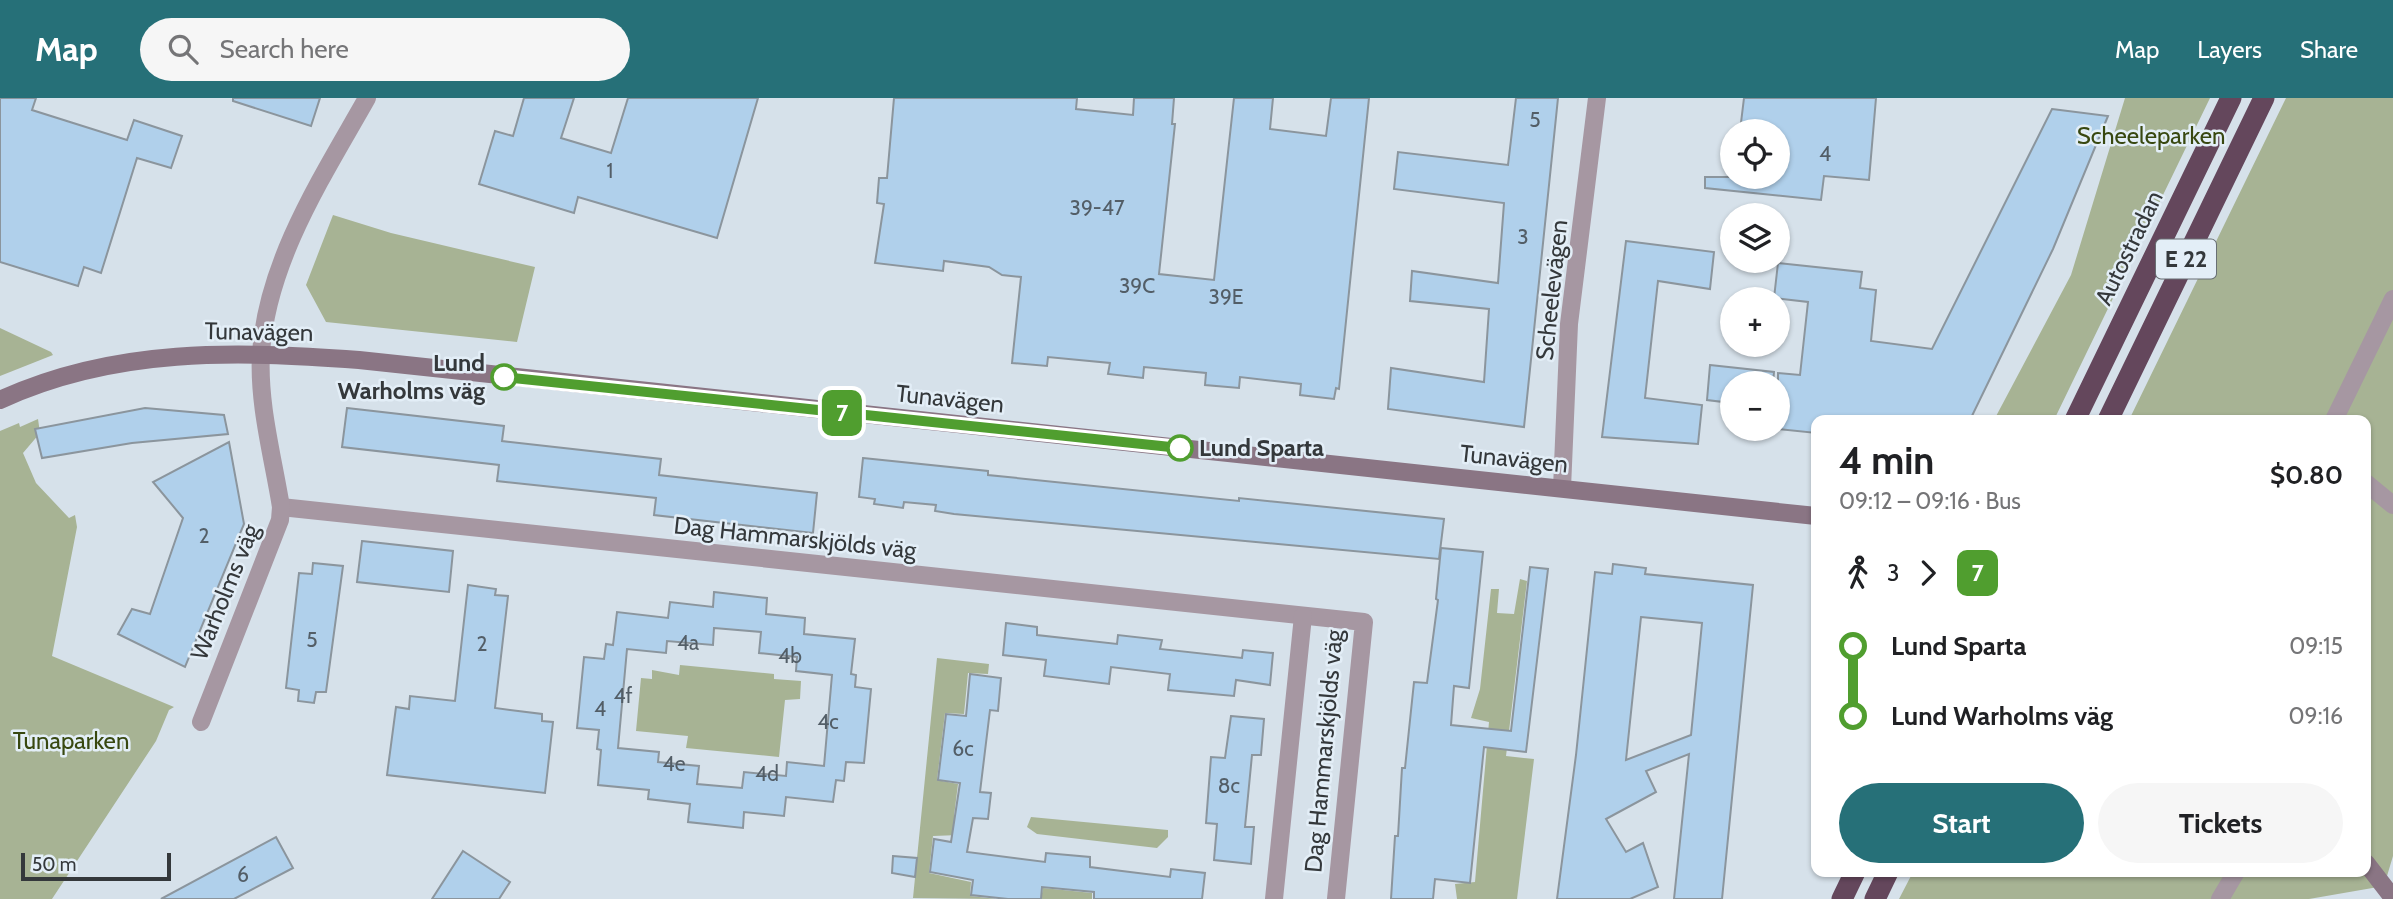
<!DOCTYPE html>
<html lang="en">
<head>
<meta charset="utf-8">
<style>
  :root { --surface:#fff; --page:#f6f6f6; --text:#202124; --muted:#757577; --accent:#267078 }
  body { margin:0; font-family:Cabin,sans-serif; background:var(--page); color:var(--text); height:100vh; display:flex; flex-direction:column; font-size:26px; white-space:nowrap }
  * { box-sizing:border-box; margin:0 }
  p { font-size:23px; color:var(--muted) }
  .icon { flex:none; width:38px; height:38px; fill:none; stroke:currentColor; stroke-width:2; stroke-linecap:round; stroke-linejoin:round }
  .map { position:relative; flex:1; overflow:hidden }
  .details { position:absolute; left:1811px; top:317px; width:560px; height:462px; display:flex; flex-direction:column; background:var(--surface); border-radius:14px; box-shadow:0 2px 5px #0004 }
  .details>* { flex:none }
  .badge { padding:0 14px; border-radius:10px; font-size:24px; line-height:46px }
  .fabs { position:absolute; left:1720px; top:21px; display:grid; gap:14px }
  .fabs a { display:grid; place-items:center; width:70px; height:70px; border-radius:50%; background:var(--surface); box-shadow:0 2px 5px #0004; font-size:35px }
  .scale { position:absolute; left:21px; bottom:18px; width:150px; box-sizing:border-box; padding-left:7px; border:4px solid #34383b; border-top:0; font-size:19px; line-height:24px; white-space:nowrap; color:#34383b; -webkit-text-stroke:5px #e3eef7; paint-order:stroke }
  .map>.badge { position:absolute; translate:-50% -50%; box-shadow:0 0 0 4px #fff }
  .legs { display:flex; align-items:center; gap:10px; height:77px; padding:0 28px; font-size:23px }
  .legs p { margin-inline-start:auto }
  .head { display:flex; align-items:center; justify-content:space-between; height:119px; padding:0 28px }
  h1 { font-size:38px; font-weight:700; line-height:52px }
  .primary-button { display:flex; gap:14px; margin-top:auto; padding:14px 28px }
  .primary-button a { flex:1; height:80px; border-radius:42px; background:var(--accent); color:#fff; font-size:28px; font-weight:700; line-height:80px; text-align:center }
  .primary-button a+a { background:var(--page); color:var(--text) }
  ul { padding:0 28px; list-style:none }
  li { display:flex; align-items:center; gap:24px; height:70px; font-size:26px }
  li i { display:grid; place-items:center; width:10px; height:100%; margin:0 9px; background:currentColor }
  li i::after { content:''; width:18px; height:18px; margin:-9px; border:5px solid; border-radius:50%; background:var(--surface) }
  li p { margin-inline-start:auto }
  li:first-child i { background:linear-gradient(#0000 50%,currentColor 0) }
  li:last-child i { background:linear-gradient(currentColor 50%,#0000 0) }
  header { display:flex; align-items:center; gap:42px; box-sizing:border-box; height:98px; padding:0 35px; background:var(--accent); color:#fff }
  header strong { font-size:33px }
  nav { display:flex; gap:38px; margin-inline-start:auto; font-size:24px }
  .search { width:490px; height:63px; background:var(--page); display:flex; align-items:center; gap:18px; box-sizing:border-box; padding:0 24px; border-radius:38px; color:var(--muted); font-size:26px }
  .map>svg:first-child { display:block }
  .green { fill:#a7b394 }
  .building { fill:#b0d0eb; stroke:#8b959d; stroke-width:2; fill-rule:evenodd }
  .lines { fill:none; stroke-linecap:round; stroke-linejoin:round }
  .minor { stroke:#a697a2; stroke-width:18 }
  .tertiary { stroke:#a697a2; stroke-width:18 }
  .secondary { stroke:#8a7584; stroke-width:18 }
  .motorway { stroke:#64475c; stroke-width:21 }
  .line-1-casing { stroke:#fff; stroke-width:16 }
  .line-1 { stroke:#509e2f; stroke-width:10 }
  .stop-1-dot { fill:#fff; stroke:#509e2f; stroke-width:3.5 }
  .labels { text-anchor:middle; stroke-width:5; stroke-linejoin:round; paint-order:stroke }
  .number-label { font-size:21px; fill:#535e67 }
  .shield { fill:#e3eef7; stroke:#686f73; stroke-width:2 }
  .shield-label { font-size:23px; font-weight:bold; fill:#34383b }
  .park-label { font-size:24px; fill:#384810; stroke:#e3eef7 }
  .street-label { font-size:24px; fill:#34383b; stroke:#e3eef7 }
  .stop-label { font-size:24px; font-weight:bold; fill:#34383b; stroke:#e3eef7; text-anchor:end }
</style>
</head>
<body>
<header>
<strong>Map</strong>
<div class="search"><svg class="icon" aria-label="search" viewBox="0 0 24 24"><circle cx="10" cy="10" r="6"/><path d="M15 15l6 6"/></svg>Search here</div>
<nav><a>Map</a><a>Layers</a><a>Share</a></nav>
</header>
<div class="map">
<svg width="2393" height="801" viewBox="0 0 2393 801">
  <rect width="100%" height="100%" fill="#d6e1ea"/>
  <g class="green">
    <path d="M2125 0H2210L2054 322H1994L2071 177Z"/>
    <path d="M2286 0H2393V758L2384 788 2309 801H1899L1913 774H2366V322H2129Z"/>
    <path d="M333 117 391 135 535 169 517 244 326 224 306 187Z"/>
    <path d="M0 230 51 254 53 257 0 278Z"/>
    <path d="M38 321 40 335 23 355 36 385 69 420 75 417 77 429 52 558 174 609 169 612 156 643 52 801H0V333L19 325 20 329Z"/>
    <path d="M1520 481 1527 483 1506 658 1534 661 1517 801H1457L1455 786 1475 784 1489 624 1471 620 1480 591 1491 491H1499L1497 515 1514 516Z"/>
    <path d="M937 560 989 566 988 576 968 575 964 616 945 615 937 682 958 686 954 718 962 720 959 737 933 738 929 775 971 784 970 798 997 801 913 800Z"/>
    <path d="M680 567 774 576V581L801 583 800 601 785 602 779 659 686 650 688 638 636 633 641 580 652 581V572L679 577Z"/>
    <path d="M1031 719 1168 732V739L1157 750 1037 736 1027 729Z"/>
    <path d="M1043 790 1092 795V801H1041Z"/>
  </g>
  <g class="building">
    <path d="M0 0H36L32 12 127 42 134 22 182 38 171 70 137 60 101 175 84 169 78 188 0 164Z"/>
    <path d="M233 0H320L311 28 233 3Z"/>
    <path d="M524 0H574L561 40 611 55 628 0H758L717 140 578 99 574 115 479 86 495 33 513 38Z"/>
    <path d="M894 0H1077L1076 11 1133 17 1134 0H1174L1172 26H1175L1159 176 1214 182 1234 0H1273L1270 31 1326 38 1331 0H1369L1339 291 1336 290 1334 301 1300 297 1301 286 1240 279 1239 290 1205 287 1206 275 1144 269 1143 280 1108 276 1110 265 1048 259 1047 268 1012 265 1021 179 1002 177 989 169 944 163 943 173 875 165 884 106 877 105 879 80H887Z"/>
    <path d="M1516 0H1558L1524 329 1388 311 1391 270 1484 284 1489 211 1410 203 1412 173 1498 185 1504 105 1394 91 1398 54 1508 67Z"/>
    <path d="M1744 0H1876L1869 82 1824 78 1821 102 1705 90V79H1778V33H1740Z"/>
    <path d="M2052 11 2108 18 2053 151 1970 322H1816V335L1778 331V275L1800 277 1808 204 1774 200 1778 165 1862 174 1860 190 1876 192 1871 243 1932 251Z"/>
    <path d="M1626 143 1714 154 1710 191 1658 183 1645 300 1702 307 1698 346 1602 339Z"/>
    <path d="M1710 267 1774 274 1773 285H1732V305L1707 302Z"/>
    <path d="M145 310 224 317 228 336 132 345 42 360 35 331Z"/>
    <path d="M347 310 504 328 502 343 661 361 659 377 817 395 813 435 654 417 656 400 497 383 499 367 342 349Z"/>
    <path d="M229 344 244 426 185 569 118 536 132 511 150 516 183 420 153 384Z"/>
    <path d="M863 360 988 373V377L1239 403V400L1444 421 1439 461 954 416 935 413 936 407 904 404 903 410 874 406 875 401 859 399Z"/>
    <path d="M362 443 453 453 449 494 357 484Z"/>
    <path d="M1441 450 1483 454 1469 590 1454 588 1451 627 1511 633 1530 469 1548 471 1526 654 1484 649 1470 785 1435 781 1433 801H1391L1395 738H1398L1402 670H1405L1414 584 1427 585 1438 502 1436 501Z"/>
    <path d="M313 465 343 468 326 594H316L314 605 298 603 299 592 286 590 299 475 312 476Z"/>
    <path d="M1613 466 1646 470 1645 476 1753 487 1722 801H1674L1689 656 1646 673 1656 694 1606 721 1626 754 1643 745 1658 789 1630 801H1557L1576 657 1595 474 1612 476ZM1641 519 1702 525 1691 637 1626 662Z"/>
    <path d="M468 487 496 491 495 497 508 498 495 610 542 616V623L553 624 545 695 387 677 396 609 409 611 410 598 455 603Z"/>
    <path d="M714 494 767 500 766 516 805 520 804 536 855 541 851 576 856 577 855 589 871 591 864 665 846 664 844 683 836 682 833 704 786 699 784 718 744 714 743 730 688 724 690 706 648 701 649 692 598 687 601 652 597 651 599 632 577 630 584 559 604 561 606 546 613 547 617 514 668 520 670 504 713 509ZM714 530 761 534 759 555 797 559 796 573 832 577 824 668 787 664 786 678 744 674 742 690 697 686 699 668 658 664 659 654 618 650 627 551 666 555 667 543 713 547Z"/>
    <path d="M1006 525 1037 529V537L1117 546 1118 537 1162 542 1160 551 1242 560 1243 552 1273 555 1270 587 1236 582 1234 598 1168 592 1170 576 1111 569 1109 586 1044 578 1046 562 1003 557Z"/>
    <path d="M970 576 1001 580 998 613 990 612 980 694 991 695 988 721 973 720 967 754 1045 764 1046 755 1090 759V769L1170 779 1171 771 1205 775 1202 801H1094V794L1042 789 1041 801H1008L971 797 973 782 930 774 934 741 951 744 960 685 938 682 946 616 966 618Z"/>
    <path d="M1231 618 1264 621 1261 657H1252L1245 729H1254L1251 766 1214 762 1217 726 1206 725 1211 659 1225 660Z"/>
    <path d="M276 739 293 770 234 801H161Z"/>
    <path d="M463 753 510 784 499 801H432Z"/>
    <path d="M893 758 917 760 915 779 892 775Z"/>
  </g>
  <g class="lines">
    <g class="minor">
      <path d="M2366 385 2393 407"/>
      <path d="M281 409 1364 524 1336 801"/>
      <path d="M201 624 280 422 281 409C273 359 258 306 261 255 267 163 323 78 367 0"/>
      <path d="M1274 801 1303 518"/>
      <path d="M2220 801 2236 774"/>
    </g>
    <g class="tertiary">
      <path d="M2334 322 2393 201"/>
      <path d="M1562 390 1569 226 1597 0"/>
    </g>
    <g class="secondary">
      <path d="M0 302C115 249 236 253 359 262L1816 418"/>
      <path d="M2366 765 2393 800"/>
    </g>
    <g class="motorway">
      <path d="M2075 322 2231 0"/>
      <path d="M2108 322 2264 0"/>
      <path d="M1842 801 1855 774"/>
      <path d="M1875 801 1888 774"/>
    </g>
  </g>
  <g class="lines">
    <defs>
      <path id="line-1" d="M504 279 1180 350"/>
    </defs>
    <use href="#line-1" class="line-1-casing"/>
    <use href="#line-1" class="line-1"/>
  </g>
  <g class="stop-1-dot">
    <circle cx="504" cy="279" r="12"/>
    <circle cx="1180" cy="350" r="12"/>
  </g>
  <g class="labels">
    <g class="number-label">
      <text x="1535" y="29">5</text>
      <text x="1825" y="63">4</text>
      <text x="610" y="80">1</text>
      <text x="1097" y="117">39-47</text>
      <text x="1523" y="146">3</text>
      <text x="1137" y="195">39C</text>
      <text x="1226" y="206">39E</text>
      <text x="204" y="445">2</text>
      <text x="312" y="549">5</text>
      <text x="688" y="552">4a</text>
      <text x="482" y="553">2</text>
      <text x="790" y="565">4b</text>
      <text x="623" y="605">4f</text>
      <text x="600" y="618">4</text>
      <text x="828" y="631">4c</text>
      <text x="963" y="658">6c</text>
      <text x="674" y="673">4e</text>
      <text x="767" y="683">4d</text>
      <text x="1229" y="695">8c</text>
      <text x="243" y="784">6</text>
    </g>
    <rect class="shield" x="2156" y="141.5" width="60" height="39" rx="5"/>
    <g class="shield-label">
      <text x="2186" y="169">E 22</text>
    </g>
    <g class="park-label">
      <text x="2151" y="46">Scheeleparken</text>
      <text x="71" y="651">Tunaparken</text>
    </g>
    <g class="street-label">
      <text transform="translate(2129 150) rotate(-64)" y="8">Autostradan</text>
      <text transform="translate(1552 192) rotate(-84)" y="8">Scheelevägen</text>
      <text transform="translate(259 234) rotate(1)" y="8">Tunavägen</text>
      <text transform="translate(950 301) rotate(6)" y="8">Tunavägen</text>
      <text transform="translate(1514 361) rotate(6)" y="8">Tunavägen</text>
      <text transform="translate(795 440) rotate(6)" y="8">Dag Hammarskjölds väg</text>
      <text transform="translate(225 494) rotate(-68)" y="8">Warholms väg</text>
      <text transform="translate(1324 653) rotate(-85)" y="8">Dag Hammarskjölds väg</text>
    </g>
    <g class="stop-label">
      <text x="485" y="273">Lund<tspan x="485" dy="28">Warholms väg</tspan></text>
      <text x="1199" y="358" text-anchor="start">Lund Sparta</text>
    </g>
  </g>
</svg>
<div class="fabs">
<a><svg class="icon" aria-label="locate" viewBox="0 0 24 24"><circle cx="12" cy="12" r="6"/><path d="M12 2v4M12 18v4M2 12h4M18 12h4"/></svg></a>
<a><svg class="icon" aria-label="layers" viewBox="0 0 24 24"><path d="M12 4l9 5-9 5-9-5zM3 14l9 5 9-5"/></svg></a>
<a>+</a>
<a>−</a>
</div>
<div class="scale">50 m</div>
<b class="badge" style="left:842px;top:315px;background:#509e2f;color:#fff">7</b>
<section class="details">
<div class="head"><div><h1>4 min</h1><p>09:12 – 09:16 · Bus</p></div><b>$0.80</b></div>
<div class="legs"><svg class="icon" aria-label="walk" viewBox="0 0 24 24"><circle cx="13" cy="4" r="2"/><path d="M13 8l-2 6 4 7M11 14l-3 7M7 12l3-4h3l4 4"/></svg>3<svg class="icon" aria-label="forward" viewBox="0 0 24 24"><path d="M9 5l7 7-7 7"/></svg><b class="badge" style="background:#509e2f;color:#fff">7</b></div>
<ul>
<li><i style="color:#509e2f"></i><b>Lund Sparta</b><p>09:15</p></li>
<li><i style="color:#509e2f"></i><b>Lund Warholms väg</b><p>09:16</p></li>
</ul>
<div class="primary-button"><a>Start</a><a>Tickets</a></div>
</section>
</div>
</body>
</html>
